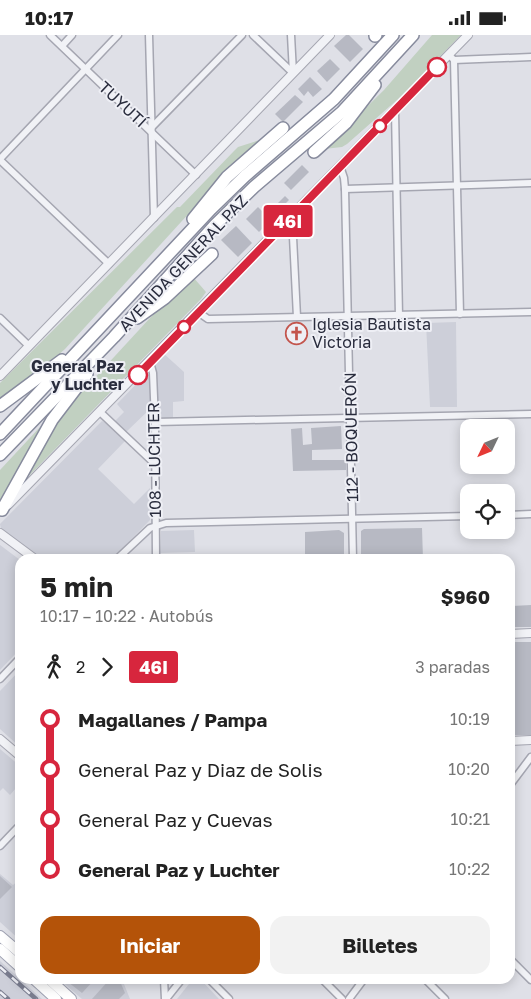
<!DOCTYPE html>
<html lang="es">
<head>
<meta charset="utf-8">
<style>
  :root { --surface:#fff; --page:#f2f2f2; --text:#222; --muted:#767676; --accent:#b45309 }
  body { margin:0; font-family:"Golos Text",sans-serif; background:var(--page); color:var(--text); height:100vh; display:flex; flex-direction:column; font-size:19px; white-space:nowrap }
  * { box-sizing:border-box; margin:0 }
  p { font-size:16px; color:var(--muted) }
  .icon { flex:none; width:28px; height:28px; fill:none; stroke:currentColor; stroke-width:2; stroke-linecap:round; stroke-linejoin:round }
  .map { position:relative; flex:1; overflow:hidden }
  .drawer { position:absolute; left:15px; top:519px; width:500px; height:430px; display:flex; flex-direction:column; background:var(--surface); border-radius:15px; box-shadow:0 2px 12px #0003 }
  .drawer>* { flex:none }
  .badge { padding:0 10px; border-radius:4px; font-size:18px; line-height:32px }
  .needle { width:32px; rotate:227deg }
  .controls { position:absolute; left:460px; top:384px; display:grid; gap:10px }
  .controls a { display:grid; place-items:center; width:55px; height:55px; border-radius:10px; background:var(--surface); box-shadow:0 2px 12px #0003; font-size:25px }
  .map>.badge { position:absolute; translate:-50% -50%; box-shadow:0 0 0 2px #fff }
  .legs { display:flex; align-items:center; gap:8px; height:55px; padding:0 25px; font-size:16px }
  .legs p { margin-inline-start:auto }
  .summary { display:flex; align-items:center; justify-content:space-between; height:85px; padding:0 25px }
  h1 { font-size:28px; font-weight:700; line-height:38px }
  .cta { display:flex; gap:10px; margin-top:auto; padding:10px 25px }
  .cta a { flex:1; height:58px; border-radius:15px; background:var(--accent); color:#fff; font-size:20px; font-weight:700; line-height:58px; text-align:center }
  .cta a+a { background:var(--page); color:var(--text) }
  ul { padding:0 25px; list-style:none }
  li { display:flex; align-items:center; gap:18px; height:50px; font-size:19px }
  li i { display:grid; place-items:center; width:8px; height:100%; margin:0 6px; background:currentColor }
  li i::after { content:''; width:12px; height:12px; margin:-6px; border:4px solid; border-radius:50%; background:var(--surface) }
  li p { margin-inline-start:auto }
  li:first-child i { background:linear-gradient(#0000 50%,currentColor 0) }
  li:last-child i { background:linear-gradient(currentColor 50%,#0000 0) }
  .status { display:flex; justify-content:space-between; align-items:center; height:35px; padding:0 25px; background:var(--surface); direction:ltr }
  .status svg { height:14px; fill:currentColor }
  .map>svg:first-child { display:block }
  .built { fill:#cdcfd9 }
  .green { fill:#c1d0c1 }
  .building { fill:#b7b9c3 }
  .lines { fill:none; stroke-linecap:round; stroke-linejoin:round }
  .minor-casing { stroke:#a5a6b1; stroke-width:9 }
  .tertiary-casing { stroke:#a5a6b1; stroke-width:10 }
  .primary-casing { stroke:#9fa2b2; stroke-width:12 }
  .motorway-casing { stroke:#878b9d; stroke-width:14 }
  .minor { stroke:#f1f2f6; stroke-width:6 }
  .tertiary { stroke:#f1f2f6; stroke-width:8 }
  .primary { stroke:#fff; stroke-width:10 }
  .motorway { stroke:#fff; stroke-width:11 }
  .rail-casing { stroke:#7a7d8f; stroke-width:4.5 }
  .rail { stroke:#eeeff5; stroke-width:2.5; stroke-dasharray:8; stroke-linecap:butt }
  .line-1-casing { stroke:#fff; stroke-width:11 }
  .line-1 { stroke:#d7263d; stroke-width:8 }
  .stop-1-dot { fill:#fff; stroke:#d7263d; stroke-width:2.5 }
  .labels { text-anchor:middle; stroke-width:4; stroke-linejoin:round; paint-order:stroke }
  .street-label { font-size:16px; fill:#292c3d; stroke:#eeeff5 }
  .poi-label { font-size:16px; fill:#292c3d; stroke:#eeeff5; text-anchor:start }
  .stop-label { font-size:16px; font-weight:bold; fill:#292c3d; stroke:#eeeff5; text-anchor:end }
</style>
</head>
<body>
<div class="status"><b>10:17</b><svg viewBox="0 0 49 12"><path d="M0 12V9h3v3zM5 12V6h3v6zM10 12V3h3v9zM15 12V0h3v12zM26 1h20v11H26zM47 4h2v5h-2z"/></svg></div>
<div class="map">
<svg width="531" height="964" viewBox="0 0 531 964">
  <rect width="100%" height="100%" fill="#dfe0e7"/>
  <g class="built">
    <path d="M456 287 457 372H430L426 288Z"/>
    <path d="M163 318 184 337V366L173 367V386H161L157 382 156 329Z"/>
    <path d="M146 339 150 341 152 372 125 398 114 387 124 377 117 369Z"/>
    <path d="M102 386 106 388 125 406 98 434 134 469 150 453V485L112 524H40L1 494 0 489Z"/>
    <path d="M194 495 195 517 160 518 161 496Z"/>
    <path d="M0 510 20 525V614L0 635Z"/>
    <path d="M20 635V712L0 694V656Z"/>
    <path d="M0 714 20 731V756L16 753 10 760 3 753 0 756Z"/>
    <path d="M0 839 13 850 20 844V905L0 887Z"/>
    <path d="M0 926 42 964H0Z"/>
    <path d="M59 944H122L130 964H82Z"/>
    <path d="M193 944H200L219 964H177Z"/>
  </g>
  <g class="green">
    <path d="M432 0H461L398 64 347 109 342 112 324 114 384 55Z"/>
    <path d="M266 103 224 140 65 314 40 336 0 365V348L177 172H180L234 116 238 112Z"/>
    <path d="M193 242 206 257 201 264 23 447 52 392 79 360 150 283Z"/>
    <path d="M41 391 43 393 0 467V435Z"/>
  </g>
  <g class="building">
    <path d="M346 0H349L363 14 350 27 334 11Z"/>
    <path d="M330 24 340 34 327 47 317 36Z"/>
    <path d="M310 42 322 54 313 62 308 56 304 61 298 54Z"/>
    <path d="M295 60 303 67 283 87 275 79Z"/>
    <path d="M302 130 309 137 291 155 284 148Z"/>
    <path d="M285 161 289 165 280 174 276 170Z"/>
    <path d="M258 172 271 185 259 197 246 184Z"/>
    <path d="M236 191 252 208 238 222 221 205Z"/>
    <path d="M300 289V306H293L292 290Z"/>
    <path d="M341 391 342 414 312 415V425H346V435L293 436 291 394 302 393 303 410 312 409 311 393Z"/>
    <path d="M422 493 423 524H361V496L364 494Z"/>
    <path d="M339 495 344 498V524H305V497Z"/>
    <path d="M510 548 512 571 531 570V592H510Z"/>
    <rect x="510" y="607" width="21" height="93"/>
    <path d="M0 841 12 852 0 864Z"/>
    <path d="M71 944H95L82 958 68 947Z"/>
    <path d="M110 944H119L125 958 119 964H92Z"/>
  </g>
  <g class="lines">
    <defs>
      <g id="minor">
        <path d="M50 0 196 140"/>
        <path d="M149 0 154 183"/>
        <path d="M253 0 293 38"/>
        <path d="M291 0 293 38"/>
        <path d="M62 11 72 0"/>
        <path d="M449 20 454 25 460 279"/>
        <path d="M454 25 531 22"/>
        <path d="M395 76 399 281"/>
        <path d="M150 94 242 0"/>
        <path d="M0 124 118 0"/>
        <path d="M0 125 109 229"/>
        <path d="M340 131 344 143 345 154 353 524"/>
        <path d="M345 154 531 148"/>
        <path d="M292 182 297 282"/>
        <path d="M198 277 208 284 531 277"/>
        <path d="M0 283 29 311"/>
        <path d="M150 327 153 338 155 387 156 524"/>
        <path d="M100 377 155 429"/>
        <path d="M155 387 531 379"/>
        <path d="M506 480 531 479"/>
        <path d="M117 524 150 493 166 488 469 481"/>
        <path d="M0 644 20 623"/>
        <path d="M510 750 531 722"/>
        <path d="M0 811 20 790"/>
        <path d="M510 924 531 945"/>
        <path d="M164 944 165 964"/>
        <path d="M209 944 229 964"/>
        <path d="M322 944 342 964"/>
        <path d="M425 944 445 964"/>
        <path d="M166 964 182 944"/>
        <path d="M349 964 364 944"/>
      </g>
      <g id="tertiary">
        <path d="M0 341 330 0"/>
        <path d="M8 470 468 0"/>
        <path d="M0 498 35 524"/>
        <path d="M510 599 531 598"/>
        <path d="M0 704 20 721"/>
        <path d="M510 706 531 705"/>
      </g>
      <g id="primary">
        <path d="M0 901 20 918"/>
        <path d="M0 914 20 932"/>
        <path d="M34 944 56 964"/>
        <path d="M49 944 71 964"/>
      </g>
      <g id="motorway">
        <path d="M375 1 376 0"/>
        <path d="M314 117 346 88 375 50"/>
        <path d="M193 184 227 142 283 93"/>
        <path d="M137 283 165 263 212 219"/>
        <path d="M0 371 62 325"/>
        <path d="M0 399 211 174 245 141 334 64 393 0"/>
        <path d="M0 420 114 302 215 190 254 152 342 77 413 0"/>
        <path d="M2 475 52 385 87 339"/>
      </g>
    </defs>
    <use href="#minor" class="minor-casing"/>
    <use href="#tertiary" class="tertiary-casing"/>
    <use href="#primary" class="primary-casing"/>
    <use href="#motorway" class="motorway-casing"/>
    <use href="#minor" class="minor"/>
    <use href="#tertiary" class="tertiary"/>
    <use href="#primary" class="primary"/>
    <use href="#motorway" class="motorway"/>
    <defs>
      <g id="rail">
        <path d="M0 932 36 964"/>
        <path d="M0 957 8 964"/>
      </g>
    </defs>
    <use href="#rail" class="rail-casing"/>
    <use href="#rail" class="rail"/>
  </g>
  <g class="lines">
    <defs>
      <path id="line-1" d="M138 340 437 32"/>
    </defs>
    <use href="#line-1" class="line-1-casing"/>
    <use href="#line-1" class="line-1"/>
  </g>
  <defs>
    <symbol id="church-ring" viewBox="-11 -11 22 22"><circle r="9.5" fill="#eeeff5" stroke="#c3554d" stroke-width="1.5"/><path d="M-1.2-6h2.4v3.5h3.3v2.4h-3.3V6h-2.4V-.1h-3.3v-2.4h3.3Z" fill="#c3554d"/></symbol>
  </defs>
  <g fill-rule="evenodd">
    <use href="#church-ring" x="284" y="286" width="25" height="25"/>
  </g>
  <g class="stop-1-dot">
    <circle cx="437" cy="32" r="9"/>
    <circle cx="380" cy="91" r="6"/>
    <circle cx="184" cy="292" r="6"/>
    <circle cx="138" cy="340" r="9"/>
  </g>
  <g class="labels">
    <g class="street-label">
      <text transform="translate(123 69) rotate(43)" y="6">TUYUTÍ</text>
      <text transform="translate(183 228) rotate(-47)" y="6">AVENIDA GENERAL PAZ</text>
      <text transform="translate(351 402) rotate(-91)" y="6">112 - BOQUERÓN</text>
      <text transform="translate(154 425) rotate(-91)" y="6">108 - LUCHTER</text>
    </g>
    <g class="poi-label">
      <text x="312" y="295">Iglesia Bautista<tspan x="312" dy="18">Victoria</tspan></text>
    </g>
    <g class="stop-label">
      <text x="124" y="337">General Paz<tspan x="124" dy="18">y Luchter</tspan></text>
    </g>
  </g>
</svg>
<div class="controls">
<a><svg class="needle" viewBox="-14 -14 28 28"><path d="M0-13l5 13h-10z" fill="#e53935"/><path d="M0 13l5-13h-10z" fill="#767676"/></svg></a>
<a><svg class="icon" aria-label="locate" viewBox="0 0 24 24"><circle cx="12" cy="12" r="6"/><path d="M12 2v4M12 18v4M2 12h4M18 12h4"/></svg></a>
</div>
<b class="badge" style="left:288px;top:186px;background:#d7263d;color:#fff">46I</b>
<section class="drawer">
<div class="summary"><div><h1>5 min</h1><p>10:17 – 10:22 · Autobús</p></div><b>$960</b></div>
<div class="legs"><svg class="icon" aria-label="walk" viewBox="0 0 24 24"><circle cx="13" cy="4" r="2"/><path d="M13 8l-2 6 4 7M11 14l-3 7M7 12l3-4h3l4 4"/></svg>2<svg class="icon" aria-label="forward" viewBox="0 0 24 24"><path d="M9 5l7 7-7 7"/></svg><b class="badge" style="background:#d7263d;color:#fff">46I</b><p>3 paradas</p></div>
<ul>
<li><i style="color:#d7263d"></i><b>Magallanes / Pampa</b><p>10:19</p></li>
<li><i style="color:#d7263d"></i><span>General Paz y Diaz de Solis</span><p>10:20</p></li>
<li><i style="color:#d7263d"></i><span>General Paz y Cuevas</span><p>10:21</p></li>
<li><i style="color:#d7263d"></i><b>General Paz y Luchter</b><p>10:22</p></li>
</ul>
<div class="cta"><a>Iniciar</a><a>Billetes</a></div>
</section>
</div>
</body>
</html>
